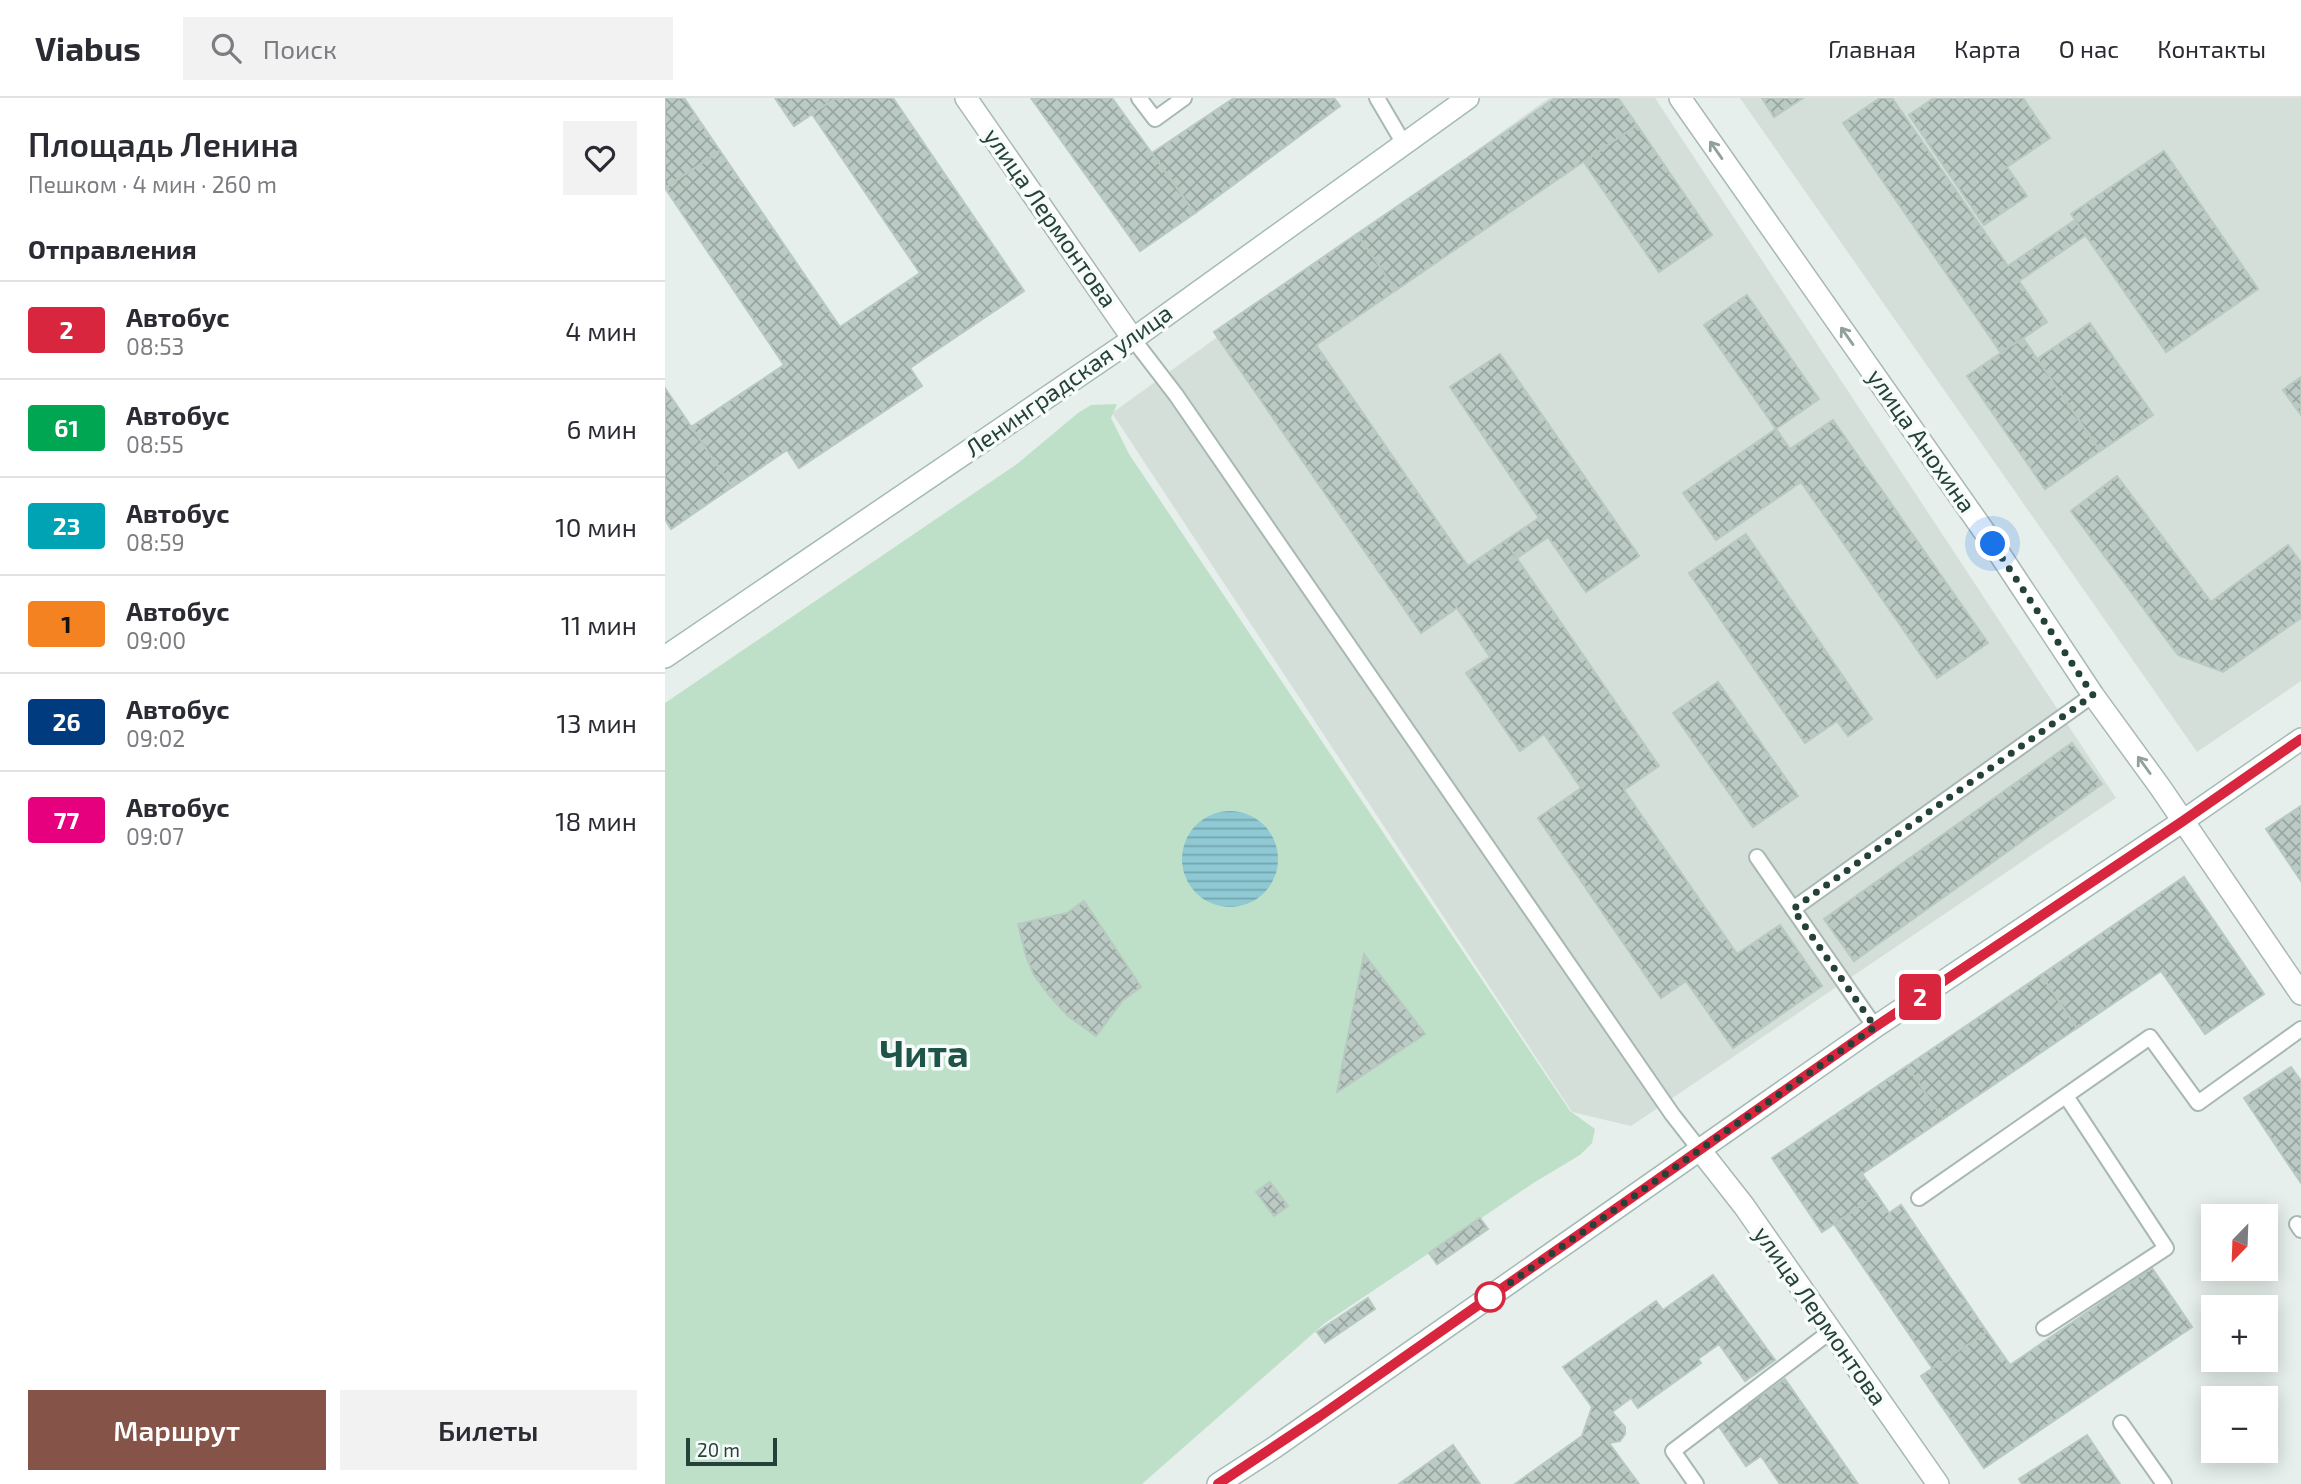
<!DOCTYPE html>
<html lang="ru">
<head>
<meta charset="utf-8">
<style>
  :root { --surface:#fff; --page:#f2f2f3; --text:#2b2b33; --muted:#7c7c81; --line:#e1e1e2; --accent:#855347 }
  body { margin:0; font-family:"Exo 2",sans-serif; background:var(--page); color:var(--text); height:100vh; display:flex; flex-direction:column; font-size:26px; white-space:nowrap }
  * { box-sizing:border-box; margin:0 }
  p { font-size:23px; color:var(--muted) }
  .icon { flex:none; width:38px; height:38px; fill:none; stroke:currentColor; stroke-width:2; stroke-linecap:round; stroke-linejoin:round }
  .map { position:relative; flex:1; overflow:hidden }
  .sheet { display:flex; flex-direction:column; background:var(--surface); width:665px }
  .sheet>* { flex:none }
  .badge { padding:0 14px; border-radius:5px; font-size:24px; line-height:46px }
  .needle { width:46px; rotate:203deg }
  .buttons { position:absolute; left:1536px; top:1106px; display:grid; gap:14px }
  .buttons a { display:grid; place-items:center; width:77px; height:77px; border-radius:0px; background:var(--surface); box-shadow:0 4px 18px #0003; font-size:35px }
  .scale { position:absolute; left:21px; bottom:18px; width:91px; box-sizing:border-box; padding-left:7px; border:4px solid #24423a; border-top:0; font-size:19px; line-height:24px; white-space:nowrap; color:#24423a; -webkit-text-stroke:5px #f7fbf9; paint-order:stroke }
  .you { position:absolute; width:35px; height:35px; margin:-18px; border:5px solid #fff; border-radius:50%; background:#1a73e8; box-shadow:0 0 0 10px #1a73e833 }
  .map>.badge { position:absolute; translate:-50% -50%; box-shadow:0 0 0 4px #fff }
  h2 { padding:0 28px; font-size:26px; line-height:63px }
  .round { display:grid; place-items:center; flex:none; width:74px; height:74px; border-radius:0px; background:var(--page) }
  .head { display:flex; align-items:center; justify-content:space-between; height:119px; padding:0 28px }
  h1 { font-size:33px; font-weight:600; line-height:52px }
  .primary-button { display:flex; gap:14px; margin-top:auto; padding:14px 28px }
  .primary-button a { flex:1; height:80px; border-radius:0px; background:var(--accent); color:#fff; font-size:28px; font-weight:600; line-height:80px; text-align:center }
  .primary-button a+a { background:var(--page); color:var(--text) }
  ul { padding:0; list-style:none }
  li { display:flex; align-items:center; gap:21px; height:98px; padding:0 28px; border-top:2px solid var(--line) }
  li div { flex:1 }
  li b { display:block; font-size:26px }
  li em { font-style:normal }
  li .badge { min-width:77px; font-weight:700; text-align:center }
  header { display:flex; align-items:center; gap:42px; box-sizing:border-box; height:98px; padding:0 35px; background:var(--surface); border-bottom:2px solid var(--line) }
  header strong { font-size:33px }
  nav { display:flex; gap:38px; margin-inline-start:auto; font-size:24px }
  .search { width:490px; height:63px; background:var(--page); display:flex; align-items:center; gap:18px; box-sizing:border-box; padding:0 24px; border-radius:0px; color:var(--muted); font-size:26px }
  main { display:flex; flex:1; min-height:0 }
  .map>svg:first-child { display:block }
  .built { fill:#d4dfda }
  .green { fill:#bfe0c8 }
  .water { fill:url(#water-rules) }
  .building { fill:url(#building-cross-hatch); stroke:#b8c9c2; stroke-width:2 }
  .lines { fill:none; stroke-linecap:round; stroke-linejoin:round }
  .lane-casing { stroke:#a8b8b2; stroke-width:18 }
  .street-casing { stroke:#a8b8b2; stroke-width:24 }
  .secondary-casing { stroke:#a4bbb3; stroke-width:24 }
  .lane { stroke:#fff; stroke-width:14 }
  .street { stroke:#fff; stroke-width:21 }
  .secondary { stroke:#fff; stroke-width:21 }
  .oneway { stroke:#92a09c }
  .line-casing { stroke:#fff; stroke-width:16 }
  .line { stroke:#d7263d; stroke-width:10 }
  .walk { stroke:#24423a; stroke-width:7; stroke-dasharray:0 12.6 }
  .stop-dot { fill:#fff; stroke:#d7263d; stroke-width:3.5 }
  .labels { text-anchor:middle; stroke-width:7; stroke-linejoin:round; paint-order:stroke }
  .street-label { font-size:24px; fill:#24423a; stroke:#f7fbf9 }
  .town-label { font-size:38px; font-weight:bold; fill:#1f5548; stroke:#f7fbf9 }
</style>
</head>
<body>
<header>
<strong>Viabus</strong>
<div class="search"><svg class="icon" aria-label="search" viewBox="0 0 24 24"><circle cx="10" cy="10" r="6"/><path d="M15 15l6 6"/></svg>Поиск</div>
<nav><a>Главная</a><a>Карта</a><a>О нас</a><a>Контакты</a></nav>
</header>
<main>
<section class="sheet">
<div class="head"><div><h1>Площадь Ленина</h1><p>Пешком · 4 мин · 260 m</p></div><a class="round"><svg class="icon" aria-label="heart" viewBox="0 0 24 24"><path d="M12 20l-8-8c-3-5 5-10 8-4 3-6 11-1 8 4z"/></svg></a></div>
<h2>Отправления</h2>
<ul>
<li><span class="badge" style="background:#d7263d;color:#fff">2</span><div><b>Автобус</b><p>08:53</p></div><em>4 мин</em></li>
<li><span class="badge" style="background:#00a651;color:#fff">61</span><div><b>Автобус</b><p>08:55</p></div><em>6 мин</em></li>
<li><span class="badge" style="background:#00a3b4;color:#fff">23</span><div><b>Автобус</b><p>08:59</p></div><em>10 мин</em></li>
<li><span class="badge" style="background:#f58220;color:#111">1</span><div><b>Автобус</b><p>09:00</p></div><em>11 мин</em></li>
<li><span class="badge" style="background:#003b80;color:#fff">26</span><div><b>Автобус</b><p>09:02</p></div><em>13 мин</em></li>
<li><span class="badge" style="background:#e6007e;color:#fff">77</span><div><b>Автобус</b><p>09:07</p></div><em>18 мин</em></li>
</ul>
<div class="primary-button"><a>Маршрут</a><a>Билеты</a></div>
</section>
<div class="map">
<svg width="1636" height="1386" viewBox="0 0 1636 1386">
  <defs>
    <pattern id="water-rules" width="6" height="5" patternUnits="userSpaceOnUse" patternTransform="scale(1.75)"><rect width="6" height="5" fill="#8ec9d4"/><path d="M0 2.5h6" fill="none" stroke="#74a5ad"/></pattern>
    <pattern id="building-cross-hatch" width="8" height="8" patternUnits="userSpaceOnUse" patternTransform="scale(1.75)"><rect width="8" height="8" fill="#bbcac4"/><path d="M0 0l8 8M0 8l8-8" fill="none" stroke="#98a6a0"/></pattern>
  </defs>
  <rect width="100%" height="100%" fill="#e6efeb"/>
  <g class="built">
    <path d="M884 0H990L1451 700 966 1028 907 1014 447 315Z"/>
    <path d="M1075 0H1636V583L1532 654Z"/>
  </g>
  <path class="green" d="M452 306 446 320 464 356 905 1013 930 1031 927 1045 915 1057 870 1084 660 1225 477 1386H0V605L352 366 413 315 426 307Z"/>
  <circle class="water" cx="565" cy="761" r="48"/>
  <g class="building">
    <path d="M0 0H19L55 53 0 90Z"/>
    <path d="M110 0H171L129 28Z"/>
    <path d="M171 0H228L359 193 245 270 257 288 134 370 122 352 67 389 26 329 119 267 0 90 55 53 175 229 255 175 147 16Z"/>
    <path d="M366 0H447L530 115 475 153Z"/>
    <path d="M569 0H669L675 8 530 115 487 55Z"/>
    <path d="M890 0H953L972 27 731 192 692 136Z"/>
    <path d="M1097 0H1138L1109 19Z"/>
    <path d="M1215 0H1227L1343 168 1410 122 1421 137 1354 183 1382 224 1336 255 1178 25Z"/>
    <path d="M1269 0H1358L1385 40 1342 69 1362 98 1319 127 1244 17Z"/>
    <path d="M972 27 1047 137 994 174 919 64Z"/>
    <path d="M1499 53 1593 191 1501 254 1406 116Z"/>
    <path d="M692 136 731 192 651 247 803 468 840 443 994 668 959 692 1072 856 1115 827 1157 888 1068 950 1021 883 996 900 873 720 916 690 879 636 855 653 801 575 825 559 792 510 756 535 549 234Z"/>
    <path d="M1082 197 1154 301 1111 331 1039 227Z"/>
    <path d="M1425 225 1488 317 1435 353 1372 261Z"/>
    <path d="M1358 240 1435 353 1380 391 1302 278Z"/>
    <path d="M835 256 974 458 921 494 883 439 852 460 840 443 874 420 785 289Z"/>
    <path d="M1636 279V317L1618 292Z"/>
    <path d="M0 290 67 389 6 431 0 421Z"/>
    <path d="M1168 322 1323 545 1272 580 1136 384 1051 442 1018 395 1111 331 1125 351Z"/>
    <path d="M1452 378 1546 504 1623 447 1636 465V520L1558 574 1513 557 1406 413Z"/>
    <path d="M1081 436 1207 621 1183 638 1172 623 1140 645 1024 475Z"/>
    <path d="M1053 584 1133 698 1088 729 1008 615Z"/>
    <path d="M1407 645 1437 686 1189 863 1159 821Z"/>
    <path d="M1636 708V783L1601 731Z"/>
    <path d="M1519 779 1599 896 1540 936 1496 873 1412 930 1376 877Z"/>
    <path d="M419 803 476 889 458 902 431 938 403 918 384 897 369 877 361 858 353 826 402 815Z"/>
    <path d="M699 856 760 936 672 994Z"/>
    <path d="M1376 877 1412 930 1278 1021 1242 968Z"/>
    <path d="M1242 968 1278 1021 1197 1076 1212 1097 1157 1134 1107 1060Z"/>
    <path d="M1626 969 1636 983V1085L1579 1000Z"/>
    <path d="M605 1084 623 1108 609 1118 591 1094Z"/>
    <path d="M1212 1097 1224 1115 1236 1107 1322 1234 1268 1271 1169 1126Z"/>
    <path d="M815 1120 823 1131 772 1166 764 1155Z"/>
    <path d="M1487 1170 1527 1229 1319 1370 1256 1278 1322 1234 1345 1267Z"/>
    <path d="M1048 1177 1110 1262 1080 1283 1054 1246 1033 1261 1036 1265 973 1310 966 1300 947 1314 960 1329V1336L955 1343 944 1345 974 1386H850L917 1338 927 1309 898 1269 991 1203 998 1212Z"/>
    <path d="M703 1200 710 1211 660 1245 652 1234Z"/>
    <path d="M1120 1281 1193 1386H1115L1096 1358 1081 1368 1053 1327Z"/>
    <path d="M1422 1337 1455 1386H1357L1354 1381Z"/>
    <path d="M788 1347 815 1386H734Z"/>
  </g>
  <g class="lines">
    <defs>
      <g id="lane">
        <path d="M474 0 490 21 519 0"/>
        <path d="M712 0 739 46"/>
        <path d="M468 241 511 297 1007 1016 1035 1052"/>
        <path d="M1092 759 1210 929"/>
        <path d="M1128 811 1428 597"/>
        <path d="M1254 1100 1485 939 1533 1005 1636 931"/>
        <path d="M1632 1126 1636 1132"/>
        <path d="M1379 1230 1501 1150 1401 998"/>
        <path d="M1456 1325 1499 1386"/>
        <path d="M1031 1386 1008 1353 1166 1233"/>
      </g>
      <g id="street">
        <path d="M301 0 468 241"/>
        <path d="M1015 0 1328 446 1428 597 1495 689 1636 896"/>
        <path d="M1035 1052 1079 1108 1273 1386"/>
      </g>
      <g id="secondary">
        <path d="M0 559 468 241 803 0"/>
        <path d="M553 1386 610 1349 1210 929 1518 723 1636 641"/>
      </g>
    </defs>
    <use href="#lane" class="lane-casing"/>
    <use href="#street" class="street-casing"/>
    <use href="#secondary" class="secondary-casing"/>
    <use href="#lane" class="lane"/>
    <use href="#street" class="street"/>
    <use href="#secondary" class="secondary"/>
  </g>
  <defs><path id="oneway-shaft" d="M-6 0H5M1.5-3L5.5 0L1.5 3" fill="none" stroke-width="1.6" stroke-linecap="round" stroke-linejoin="round" transform="scale(1.75)"/></defs>
  <g class="oneway">
    <use href="#oneway-shaft" transform="translate(1051 52) rotate(-125)"/>
    <use href="#oneway-shaft" transform="translate(1182 238) rotate(-125)"/>
    <use href="#oneway-shaft" transform="translate(1479 667) rotate(-126)"/>
  </g>
  <g class="lines">
    <defs>
      <path id="line" d="M553 1386 655 1318 1210 929 1518 723 1636 641"/>
    </defs>
    <use href="#line" class="line-casing"/>
    <use href="#line" class="line"/>
    <path class="walk" d="M825 1199 1210 929 1128 811 1428 597 1328 446"/>
  </g>
  <circle class="stop-dot" cx="825" cy="1199" r="14"/>
  <g class="labels">
    <g class="street-label">
      <text transform="translate(385 120) rotate(55)" y="8">улица Лермонтова</text>
      <text transform="translate(404 283) rotate(-35)" y="8">Ленинградская улица</text>
      <text transform="translate(1256 343) rotate(55)" y="8">улица Анохина</text>
      <text transform="translate(1155 1218) rotate(55)" y="8">улица Лермонтова</text>
    </g>
    <g class="town-label">
      <text x="259" y="969">Чита</text>
    </g>
  </g>
</svg>
<div class="buttons">
<a><svg class="needle" viewBox="-14 -14 28 28"><path d="M0-13l5 13h-10z" fill="#e53935"/><path d="M0 13l5-13h-10z" fill="#7c7c81"/></svg></a>
<a>+</a>
<a>−</a>
</div>
<div class="scale">20 m</div>
<div class="you" style="left:1328px;top:446px"></div>
<b class="badge" style="left:1255px;top:899px;background:#d7263d;color:#fff">2</b>
</div>
</main>
</body>
</html>
